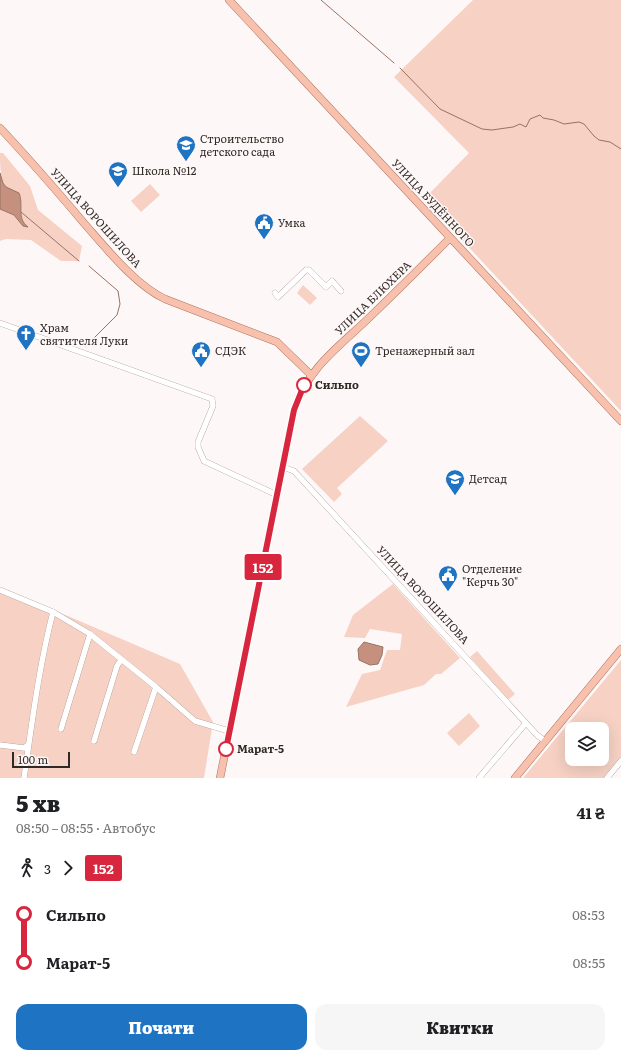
<!DOCTYPE html>
<html lang="uk">
<head>
<meta charset="utf-8">
<style>
  :root { --surface:#fff; --page:#f6f6f6; --text:#202124; --muted:#757577; --accent:#1e74c2 }
  body { margin:0; font-family:Literata,serif; background:var(--page); color:var(--text); height:100vh; display:flex; flex-direction:column; font-size:15px; white-space:nowrap }
  * { box-sizing:border-box; margin:0 }
  p { font-size:13px; color:var(--muted) }
  .icon { flex:none; width:22px; height:22px; fill:none; stroke:currentColor; stroke-width:2; stroke-linecap:round; stroke-linejoin:round }
  .map { position:relative; height:778px; overflow:hidden }
  .side { display:flex; flex-direction:column; background:var(--surface); flex:1 }
  .side>* { flex:none }
  .badge { padding:0 8px; border-radius:3px; font-size:14px; line-height:26px }
  .controls { position:absolute; left:565px; top:722px; display:grid; gap:8px }
  .controls a { display:grid; place-items:center; width:44px; height:44px; border-radius:8px; background:var(--surface); box-shadow:0 4px 16px #0002; font-size:20px }
  .scale { position:absolute; left:12px; bottom:10px; width:58px; box-sizing:border-box; padding-left:4px; border:2px solid #312925; border-top:0; font-size:11px; line-height:14px; white-space:nowrap; color:#312925; -webkit-text-stroke:3px #fdf8f7; paint-order:stroke }
  .map>.badge { position:absolute; translate:-50% -50%; box-shadow:0 0 0 2px #fff }
  .legs { display:flex; align-items:center; gap:6px; height:44px; padding:0 16px; font-size:13px }
  .legs p { margin-inline-start:auto }
  .summary { display:flex; align-items:center; justify-content:space-between; height:68px; padding:0 16px }
  h1 { font-size:22px; font-weight:800; line-height:30px }
  .button { display:flex; gap:8px; margin-top:auto; padding:8px 16px }
  .button a { flex:1; height:46px; border-radius:12px; background:var(--accent); color:#fff; font-size:16px; font-weight:800; line-height:46px; text-align:center }
  .button a+a { background:var(--page); color:var(--text) }
  ul { padding:0 16px; list-style:none }
  li { display:flex; align-items:center; gap:14px; height:48px; font-size:15px }
  li i { display:grid; place-items:center; width:6px; height:100%; margin:0 5px; background:currentColor }
  li i::after { content:''; width:10px; height:10px; margin:-5px; border:3px solid; border-radius:50%; background:var(--surface) }
  li p { margin-inline-start:auto }
  li:first-child i { background:linear-gradient(#0000 50%,currentColor 0) }
  li:last-child i { background:linear-gradient(currentColor 50%,#0000 0) }
  .map>svg:first-child { display:block }
  .green { fill:#f6d1c4; fill-rule:evenodd }
  .water { fill:#c5917e; stroke:#997263 }
  .lines { fill:none; stroke-linecap:round; stroke-linejoin:round }
  .stream { stroke:#997263; stroke-width:1 }
  .minor-casing { stroke:#a28c85; stroke-width:6 }
  .major-casing { stroke:#ae715b; stroke-width:8 }
  .minor { stroke:#fff; stroke-width:5.5 }
  .major { stroke:#f7c1ae; stroke-width:7 }
  .line-1-casing { stroke:#fff; stroke-width:9 }
  .line-1 { stroke:#d7263d; stroke-width:6 }
  .stop-1-dot { fill:#fff; stroke:#d7263d; stroke-width:2 }
  .labels { text-anchor:middle; stroke-width:3; stroke-linejoin:round; paint-order:stroke }
  .poi-label { font-size:11px; fill:#312925; stroke:#fdf8f7; text-anchor:start }
  .street-label { font-size:11px; fill:#312925; stroke:#fdf8f7 }
  .stop-label { font-size:11px; font-weight:bold; fill:#312925; stroke:#fdf8f7; text-anchor:start }
</style>
</head>
<body>
<div class="map">
<svg width="621" height="778" viewBox="0 0 621 778">
  <rect width="100%" height="100%" fill="#fdf8f7"/>
  <g class="green">
    <path d="M473 0H621V411L424 199 469 153 394 77Z"/>
    <path d="M0 153H3L30 186 38 210 82 246 79 261H61L31 240 6 239 0 241V209L14 215 23 226 24 224C18 215 23 203 19 193 16 191 11 191 7 188 0 182 0 163 0 153Z"/>
    <path d="M150 184 160 195 141 212 131 201Z"/>
    <path d="M303 285 317 298 310 305 297 293Z"/>
    <path d="M360 416 388 441 337 488 342 494 334 502 302 469Z"/>
    <path d="M393 584 460 658 441 674H436L424 685 346 707 362 674 380 670 387 650H400L402 634 370 629 365 638 344 637 353 615Z"/>
    <path d="M0 587 180 664 213 722 204 778H0Z"/>
    <path d="M477 651 515 694 508 700 470 657Z"/>
    <path d="M621 660V762L607 778H523ZM572 729H602V759H572Z"/>
    <path d="M469 713 480 726 459 746 447 733Z"/>
  </g>
  <g class="water">
    <path d="M0 173 3 183 6 187 19 193C24 205 16 218 28 227L23 226 14 215 0 209Z"/>
    <path d="M364 642 383 647 382 655 378 664 370 665 359 660 358 649Z"/>
  </g>
  <g class="lines">
    <g class="stream">
      <path d="M321 0 394 63"/>
      <path d="M400 68 440 109 482 129 492 130 513 127 520 124 526 127 530 119 540 115 543 118 554 120 564 124 579 122 584 124 594 136 599 140 610 142 621 149"/>
      <path d="M21 212 79 261"/>
      <path d="M86 346 117 315 120 304 118 291 89 266"/>
    </g>
    <defs>
      <g id="minor">
        <path d="M309 270 326 287 332 281 341 291"/>
        <path d="M275 293 278 297 306 270"/>
        <path d="M0 323 212 399 213 406 198 442V447L204 461 277 495"/>
        <path d="M283 467 294 471 537 735 545 741"/>
        <path d="M0 590 53 612 90 634 156 687 195 721 229 731"/>
        <path d="M61 729 90 634"/>
        <path d="M94 741 117 666 121 660"/>
        <path d="M0 745 24 748 28 745"/>
        <path d="M134 752 156 687"/>
        <path d="M24 778C32 723 39 666 53 612"/>
        <path d="M479 778 526 723"/>
        <path d="M607 778 621 761"/>
      </g>
      <g id="major">
        <path d="M229 0 621 421"/>
        <path d="M0 128C29 159 56 190 83 222 105 247 135 285 165 299L277 342 311 375"/>
        <path d="M220 778 294 410C309 365 342 345 374 313 400 288 425 263 450 238"/>
        <path d="M515 778 621 649"/>
      </g>
    </defs>
    <use href="#minor" class="minor-casing"/>
    <use href="#major" class="major-casing"/>
    <use href="#minor" class="minor"/>
    <use href="#major" class="major"/>
  </g>
  <g class="lines">
    <defs>
      <path id="line-1" d="M226 749 294 410 304 385"/>
    </defs>
    <use href="#line-1" class="line-1-casing"/>
    <use href="#line-1" class="line-1"/>
  </g>
  <defs>
    <symbol id="school-pin" viewBox="-11 -11 22 30"><path d="M0 17L-7.5 6A9.5 9.5 0 1 1 7.5 6Z" fill="#1e74c2" stroke="#fdf8f7"/><path d="M0-5L7-2L0 1L-7-2ZM-4 1L0 2.5L4 1V4Q0 6-4 4Z" fill="#fff"/></symbol>
    <symbol id="civic-pin" viewBox="-11 -11 22 30"><path d="M0 17L-7.5 6A9.5 9.5 0 1 1 7.5 6Z" fill="#1e74c2" stroke="#fdf8f7"/><path d="M-.6-6.5H3V-4.5H.6V-3L4-1V1h2V6H-6V1h2V-1L-.6-3ZM-1.2 2.5V6h2.4V2.5Z" fill="#fff"/></symbol>
    <symbol id="church-pin" viewBox="-11 -11 22 30"><path d="M0 17L-7.5 6A9.5 9.5 0 1 1 7.5 6Z" fill="#1e74c2" stroke="#fdf8f7"/><path d="M-1.2-6h2.4v3.5h3.3v2.4h-3.3V6h-2.4V-.1h-3.3v-2.4h3.3Z" fill="#fff"/></symbol>
    <symbol id="stadium-pin" viewBox="-11 -11 22 30"><path d="M0 17L-7.5 6A9.5 9.5 0 1 1 7.5 6Z" fill="#1e74c2" stroke="#fdf8f7"/><path d="M0-5a6.5 5 0 1 0 0 10a6.5 5 0 1 0 0-10ZM-3.5-1.8h7v3.6h-7Z" fill="#fff"/></symbol>
  </defs>
  <g fill-rule="evenodd">
    <use href="#school-pin" x="175" y="134" width="22" height="30"/>
    <use href="#school-pin" x="107" y="160" width="22" height="30"/>
    <use href="#civic-pin" x="253" y="212" width="22" height="30"/>
    <use href="#church-pin" x="15" y="323" width="22" height="30"/>
    <use href="#civic-pin" x="190" y="340" width="22" height="30"/>
    <use href="#stadium-pin" x="350" y="340" width="22" height="30"/>
    <use href="#school-pin" x="444" y="468" width="22" height="30"/>
    <use href="#civic-pin" x="437" y="564" width="22" height="30"/>
  </g>
  <g class="stop-1-dot">
    <circle cx="304" cy="385" r="7"/>
    <circle cx="226" cy="749" r="7"/>
  </g>
  <g class="labels">
    <g class="poi-label">
      <text x="200" y="143">Строительство<tspan x="200" dy="13">детского сада</tspan></text>
      <text x="132" y="175">Школа №12</text>
      <text x="278" y="227">Умка</text>
      <text x="40" y="332">Храм<tspan x="40" dy="13">святителя Луки</tspan></text>
      <text x="215" y="355">СДЭК</text>
      <text x="375" y="355">Тренажерный зал</text>
      <text x="469" y="483">Детсад</text>
      <text x="462" y="573">Отделение<tspan x="462" dy="13">"Керчь 30"</tspan></text>
    </g>
    <g class="street-label">
      <text transform="translate(433 203) rotate(47)" y="4">УЛИЦА БУДЁННОГО</text>
      <text transform="translate(96 218) rotate(48)" y="4">УЛИЦА ВОРОШИЛОВА</text>
      <text transform="translate(373 298) rotate(-44)" y="4">УЛИЦА БЛЮХЕРА</text>
      <text transform="translate(423 595) rotate(47)" y="4">УЛИЦА ВОРОШИЛОВА</text>
    </g>
    <g class="stop-label">
      <text x="315" y="389">Сильпо</text>
      <text x="237" y="753">Марат-5</text>
    </g>
  </g>
</svg>
<div class="controls">
<a><svg class="icon" aria-label="layers" viewBox="0 0 24 24"><path d="M12 4l9 5-9 5-9-5zM3 14l9 5 9-5"/></svg></a>
</div>
<div class="scale">100 m</div>
<b class="badge" style="left:263px;top:567px;background:#d7263d;color:#fff">152</b>
</div>
<section class="side">
<div class="summary"><div><h1>5 хв</h1><p>08:50 – 08:55 · Автобус</p></div><b>41 ₴</b></div>
<div class="legs"><svg class="icon" aria-label="walk" viewBox="0 0 24 24"><circle cx="13" cy="4" r="2"/><path d="M13 8l-2 6 4 7M11 14l-3 7M7 12l3-4h3l4 4"/></svg>3<svg class="icon" aria-label="forward" viewBox="0 0 24 24"><path d="M9 5l7 7-7 7"/></svg><b class="badge" style="background:#d7263d;color:#fff">152</b></div>
<ul>
<li><i style="color:#d7263d"></i><b>Сильпо</b><p>08:53</p></li>
<li><i style="color:#d7263d"></i><b>Марат-5</b><p>08:55</p></li>
</ul>
<div class="button"><a>Почати</a><a>Квитки</a></div>
</section>
</body>
</html>
